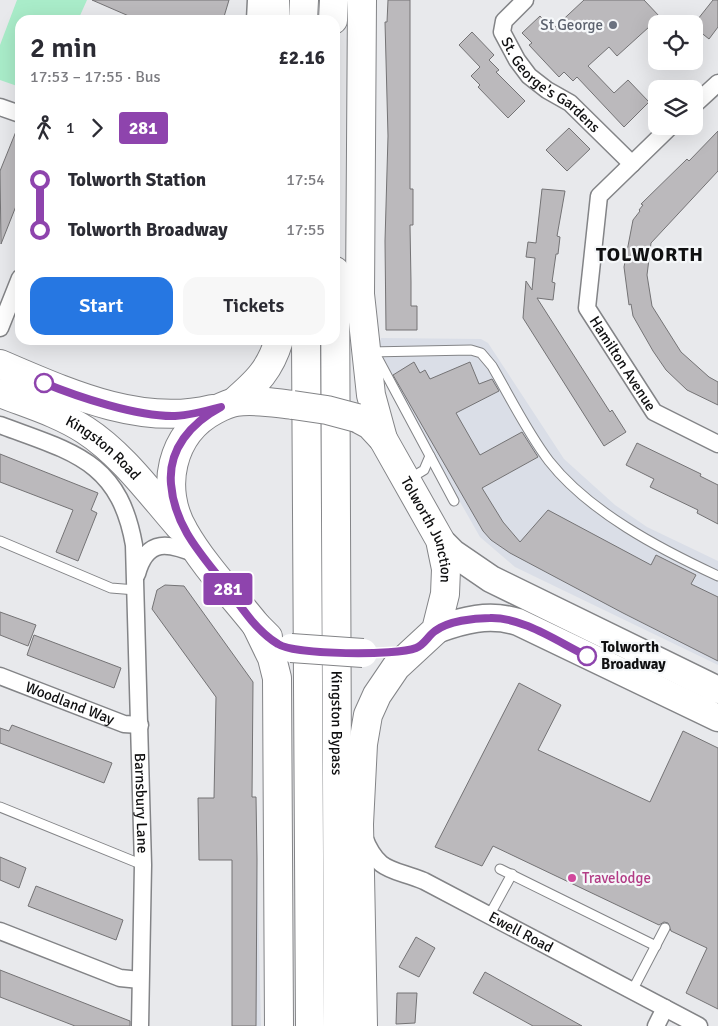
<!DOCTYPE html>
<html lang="en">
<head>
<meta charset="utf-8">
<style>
  :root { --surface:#fff; --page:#f7f7f7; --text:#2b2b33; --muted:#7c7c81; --accent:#2677e2 }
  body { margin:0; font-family:Signika,sans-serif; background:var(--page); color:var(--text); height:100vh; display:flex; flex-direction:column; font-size:19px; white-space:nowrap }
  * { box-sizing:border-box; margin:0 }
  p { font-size:16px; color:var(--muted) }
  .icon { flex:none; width:28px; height:28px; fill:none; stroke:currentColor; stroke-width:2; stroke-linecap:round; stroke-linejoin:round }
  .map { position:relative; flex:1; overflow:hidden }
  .panel { position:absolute; left:15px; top:15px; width:325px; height:330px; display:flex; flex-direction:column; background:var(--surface); border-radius:15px; box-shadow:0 5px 20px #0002 }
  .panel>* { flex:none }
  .badge { padding:0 10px; border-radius:4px; font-size:18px; line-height:32px }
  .controls { position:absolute; left:648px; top:15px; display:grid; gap:10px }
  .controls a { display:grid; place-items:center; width:55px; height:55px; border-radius:10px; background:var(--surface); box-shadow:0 5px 20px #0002; font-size:25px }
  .map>.badge { position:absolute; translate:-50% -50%; box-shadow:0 0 0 2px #fff }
  .legs { display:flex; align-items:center; gap:8px; height:55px; padding:0 15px; font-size:16px }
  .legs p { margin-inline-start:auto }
  .head { display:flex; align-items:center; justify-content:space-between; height:85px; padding:0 15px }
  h1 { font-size:28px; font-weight:600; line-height:38px }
  .button { display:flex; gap:10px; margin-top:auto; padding:10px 15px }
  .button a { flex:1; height:58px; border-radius:15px; background:var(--accent); color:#fff; font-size:20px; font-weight:600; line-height:58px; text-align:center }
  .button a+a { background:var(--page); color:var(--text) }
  ul { padding:0 15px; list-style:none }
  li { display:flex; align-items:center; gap:18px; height:50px; font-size:19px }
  li i { display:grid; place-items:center; width:8px; height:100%; margin:0 6px; background:currentColor }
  li i::after { content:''; width:12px; height:12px; margin:-6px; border:4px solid; border-radius:50%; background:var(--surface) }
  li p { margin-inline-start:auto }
  li:first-child i { background:linear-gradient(#0000 50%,currentColor 0) }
  li:last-child i { background:linear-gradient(currentColor 50%,#0000 0) }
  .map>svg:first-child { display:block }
  .built { fill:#dadee7 }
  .green { fill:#a9ecc9 }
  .building { fill:#bbb9bc; stroke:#747375 }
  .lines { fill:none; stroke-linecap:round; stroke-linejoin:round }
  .service-casing { stroke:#838487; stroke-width:11 }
  .minor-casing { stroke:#838487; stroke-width:19 }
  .primary-casing { stroke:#838487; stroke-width:29 }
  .trunk-casing { stroke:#838487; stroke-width:30 }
  .service { stroke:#fff; stroke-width:9 }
  .minor { stroke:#fff; stroke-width:16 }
  .primary { stroke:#fff; stroke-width:26 }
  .trunk { stroke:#fff; stroke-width:28 }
  .trunk-bridge-casing { stroke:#838487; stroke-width:30; stroke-linecap:butt }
  .trunk-bridge { stroke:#fff; stroke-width:28 }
  .line-1-casing { stroke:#fff; stroke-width:11 }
  .line-1 { stroke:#8e44ad; stroke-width:8 }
  .worship-dot { fill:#6b7280; stroke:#f5f7f9; stroke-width:2 }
  .stop-1-dot { fill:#fff; stroke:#8e44ad; stroke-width:2.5 }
  .hotel-dot { fill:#d1479c; stroke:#f5f7f9; stroke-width:2 }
  .labels { text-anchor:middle; stroke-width:4.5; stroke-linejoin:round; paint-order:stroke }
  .worship-label { font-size:15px; fill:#5b616d; stroke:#f5f7f9; text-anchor:end }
  .street-label { font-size:15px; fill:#101011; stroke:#f5f7f9 }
  .stop-label { font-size:15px; font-weight:bold; fill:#101011; stroke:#f5f7f9; text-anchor:start }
  .hotel-label { font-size:15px; fill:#b23c85; stroke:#f5f7f9; text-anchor:start }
  .district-label { font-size:20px; font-weight:bold; letter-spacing:1px; fill:#101011; stroke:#f5f7f9 }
</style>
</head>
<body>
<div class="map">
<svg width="718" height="1026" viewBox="0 0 718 1026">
  <rect width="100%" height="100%" fill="#e8e9ec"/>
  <g class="built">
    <path d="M381 338 481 339 488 343 564 459 615 505 647 527 718 561V665L515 567 480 537 376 354Z"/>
    <path d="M257 859 261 1026H246Z"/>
  </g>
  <path class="green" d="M17 0H87L78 20H20V87L0 80V45Z"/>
  <g class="building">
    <path d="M92 0H229L223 20H138Z"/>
    <path d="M388 0H410V189H413V225H410L411 282V306H417V330H386L385 241 388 136 385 22H387Z"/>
    <path d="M584 0H644L660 17 617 56 609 47 588 66 614 93 628 80 649 102 624 127 577 77 573 81 564 72 559 77 529 45 532 43 522 33 540 16 553 29Z"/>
    <path d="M713 0H718V27L709 39 694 27V24Z"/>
    <path d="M472 32 494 55 489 60 499 70 496 72 525 101 508 118 478 87 480 85 471 76 480 67 459 45Z"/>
    <path d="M19 124 20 196 1 244 0 171Z"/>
    <path d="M569 128 590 149 567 171 546 150Z"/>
    <path d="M718 131V171L651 243 647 275 652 306 681 352 709 377 718 382V405L687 390 666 370 653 351 633 316 631 304 629 305 624 267 633 220 640 211 639 210 643 205 641 204 687 159 689 161Z"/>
    <path d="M542 189 565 191 557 236 560 237 558 254H556L552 282 555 283 553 300 537 298 610 412 612 410 626 432 604 446 523 318 526 281 532 290 535 258 526 257 528 242 536 243Z"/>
    <path d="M414 362 420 373 425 370 430 379 470 362 479 384 492 379 499 391 456 413 480 455 522 432 538 457 482 488 503 522 520 542 548 510 651 565 656 555 696 575 691 584 718 597V661L623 613 510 553 491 540 483 531 393 375Z"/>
    <path d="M637 443 701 474 700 476 718 485V524L697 513 698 510 650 487 654 479 626 465Z"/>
    <path d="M0 454 98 493 91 510 97 513 78 561 56 552 73 510 0 482Z"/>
    <path d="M165 585 184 586 253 682 252 797H256L257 859 256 1026H232V860H199L198 798H214L216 697 152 609 157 590Z"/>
    <path d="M0 612 36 625 28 646 0 635Z"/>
    <path d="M34 635 121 668 114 688 27 655Z"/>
    <path d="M519 683 561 705 538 750 650 802 683 731 718 748V1009L686 993 707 948 671 931 668 923 664 922 659 925 493 846 482 866 435 847Z"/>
    <path d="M12 725 112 763 104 783 0 743V728L9 731Z"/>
    <path d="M0 857 26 868 19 888 0 880Z"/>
    <path d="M36 886 123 920 116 940 28 906Z"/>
    <path d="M416 937 435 948 419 977 399 967Z"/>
    <path d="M0 970 130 1021V1026H75L0 997Z"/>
    <path d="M485 972 582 1026H533L473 993Z"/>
    <path d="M397 993H417L415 1023 396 1024Z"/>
  </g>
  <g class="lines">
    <defs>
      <g id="service">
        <path d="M369 352 471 350 481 353 492 366C510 397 527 432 549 461 589 512 660 549 718 576"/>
        <path d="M377 357 430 456 424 470 409 479"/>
        <path d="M430 456 454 501"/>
        <path d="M0 541 111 588 136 590"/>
        <path d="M0 807 143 865"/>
        <path d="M500 869 656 946"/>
        <path d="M489 916 512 874"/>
        <path d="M632 991 665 928"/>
      </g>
      <g id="minor">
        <path id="s1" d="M525 0 504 21 502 32 517 60 529 76 547 90 570 103 632 164"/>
        <path d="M255 20 256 0"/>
        <path d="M694 105 718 83"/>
        <path d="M0 107 20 114"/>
        <path id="s2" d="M671 126 599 196 587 308 654 412 718 444"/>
        <path d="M0 328 20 278"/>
        <path id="s3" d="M0 425C72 452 119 460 134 545L143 865 140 1026"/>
        <path d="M137 574C147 537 169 543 198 555"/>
        <path id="s4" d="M0 676 124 724 140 725"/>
        <path id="s5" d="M364 837C378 873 392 868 424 881L699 1026"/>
        <path d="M0 931 120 978 140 980"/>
        <path d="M656 1026 665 1008"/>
      </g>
      <g id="primary">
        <path d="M440 540 453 553 491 579 718 690"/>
        <path d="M436 630C463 620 489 613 518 622L718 718"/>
      </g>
      <g id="trunk">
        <path d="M362 0 360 294 371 395 383 439"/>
        <path d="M275 20V0"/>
        <path d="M303 20 304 0"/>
        <path d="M333 20 334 0"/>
        <path id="s6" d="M335 271 338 1026"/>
        <path d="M306 340 310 1026"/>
        <path d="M0 364C66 392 140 427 212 409"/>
        <path id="s7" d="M0 393C28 404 59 413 85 430 122 454 150 493 179 526"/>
        <path d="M234 402C257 382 270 370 279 340"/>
        <path id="s8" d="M357 418 370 425 383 439 440 540 446 569 445 594 436 630 396 667 377 695 368 715 363 744 359 824 363 1026"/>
        <path d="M256 625 272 658 277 678 279 1026"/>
        <path d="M268 637 256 625C233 596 202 563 184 531 159 489 171 433 215 410 221 407 229 403 236 402 255 399 274 403 293 405"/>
      </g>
    </defs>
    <use href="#service" class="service-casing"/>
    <use href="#minor" class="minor-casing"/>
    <use href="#primary" class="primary-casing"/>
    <use href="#trunk" class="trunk-casing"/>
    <use href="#service" class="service"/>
    <use href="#minor" class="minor"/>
    <use href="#primary" class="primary"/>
    <use href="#trunk" class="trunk"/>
    <defs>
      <g id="trunk-bridge">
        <path d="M293 405 327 410 357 418"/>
        <path d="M291 648 363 653"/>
      </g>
    </defs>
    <use href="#trunk-bridge" class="trunk-bridge-casing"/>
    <use href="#trunk-bridge" class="trunk-bridge"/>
  </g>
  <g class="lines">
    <defs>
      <path id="line-1" d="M44 383C78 397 138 417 175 416 190 415 206 411 221 407 191 423 168 449 171 484 174 524 199 552 223 582 239 604 255 630 278 644 295 655 396 656 416 648 424 645 428 636 435 631 448 621 474 618 490 618 523 617 558 642 587 656"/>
    </defs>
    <use href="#line-1" class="line-1-casing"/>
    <use href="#line-1" class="line-1"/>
  </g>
  <circle class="worship-dot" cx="613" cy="25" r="5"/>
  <g class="stop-1-dot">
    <circle cx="44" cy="383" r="9"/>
    <circle cx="587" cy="656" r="9"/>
  </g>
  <circle class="hotel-dot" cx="572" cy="878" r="5"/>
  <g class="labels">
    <g class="worship-label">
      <text x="603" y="30">St George</text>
    </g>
    <g class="street-label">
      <text dy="5" stroke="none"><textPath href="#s1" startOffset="114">St. George's Gardens</textPath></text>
      <text dy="5" stroke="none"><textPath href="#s2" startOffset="279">Hamilton Avenue</textPath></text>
      <text dy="5" stroke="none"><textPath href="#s7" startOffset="118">Kingston Road</textPath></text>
      <text dy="5" stroke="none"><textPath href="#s8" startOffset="136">Tolworth Junction</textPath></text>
      <text dy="5" stroke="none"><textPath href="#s4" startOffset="75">Woodland Way</textPath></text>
      <text dy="5" stroke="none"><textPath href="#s6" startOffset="452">Kingston Bypass</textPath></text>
      <text dy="5" stroke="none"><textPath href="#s3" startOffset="451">Barnsbury Lane</textPath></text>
      <text dy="5" stroke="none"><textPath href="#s5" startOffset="188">Ewell Road</textPath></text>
    </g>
    <g class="stop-label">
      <text x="601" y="652">Tolworth<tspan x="601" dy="17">Broadway</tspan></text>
    </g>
    <g class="hotel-label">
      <text x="582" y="883">Travelodge</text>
    </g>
    <g class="district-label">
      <text x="650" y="261">TOLWORTH</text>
    </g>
  </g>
</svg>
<div class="controls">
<a><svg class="icon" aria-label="locate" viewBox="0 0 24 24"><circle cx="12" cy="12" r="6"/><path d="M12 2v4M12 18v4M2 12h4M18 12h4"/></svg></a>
<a><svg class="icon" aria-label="layers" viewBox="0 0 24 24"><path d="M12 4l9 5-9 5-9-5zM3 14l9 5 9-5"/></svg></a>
</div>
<b class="badge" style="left:228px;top:589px;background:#8e44ad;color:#fff">281</b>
<section class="panel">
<div class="head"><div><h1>2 min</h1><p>17:53 – 17:55 · Bus</p></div><b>£2.16</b></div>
<div class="legs"><svg class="icon" aria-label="walk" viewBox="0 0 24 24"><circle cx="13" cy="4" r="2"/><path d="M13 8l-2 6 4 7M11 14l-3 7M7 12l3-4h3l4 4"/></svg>1<svg class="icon" aria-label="forward" viewBox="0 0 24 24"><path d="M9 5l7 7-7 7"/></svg><b class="badge" style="background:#8e44ad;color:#fff">281</b></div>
<ul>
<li><i style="color:#8e44ad"></i><b>Tolworth Station</b><p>17:54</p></li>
<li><i style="color:#8e44ad"></i><b>Tolworth Broadway</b><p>17:55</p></li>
</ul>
<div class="button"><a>Start</a><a>Tickets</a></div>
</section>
</div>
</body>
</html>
